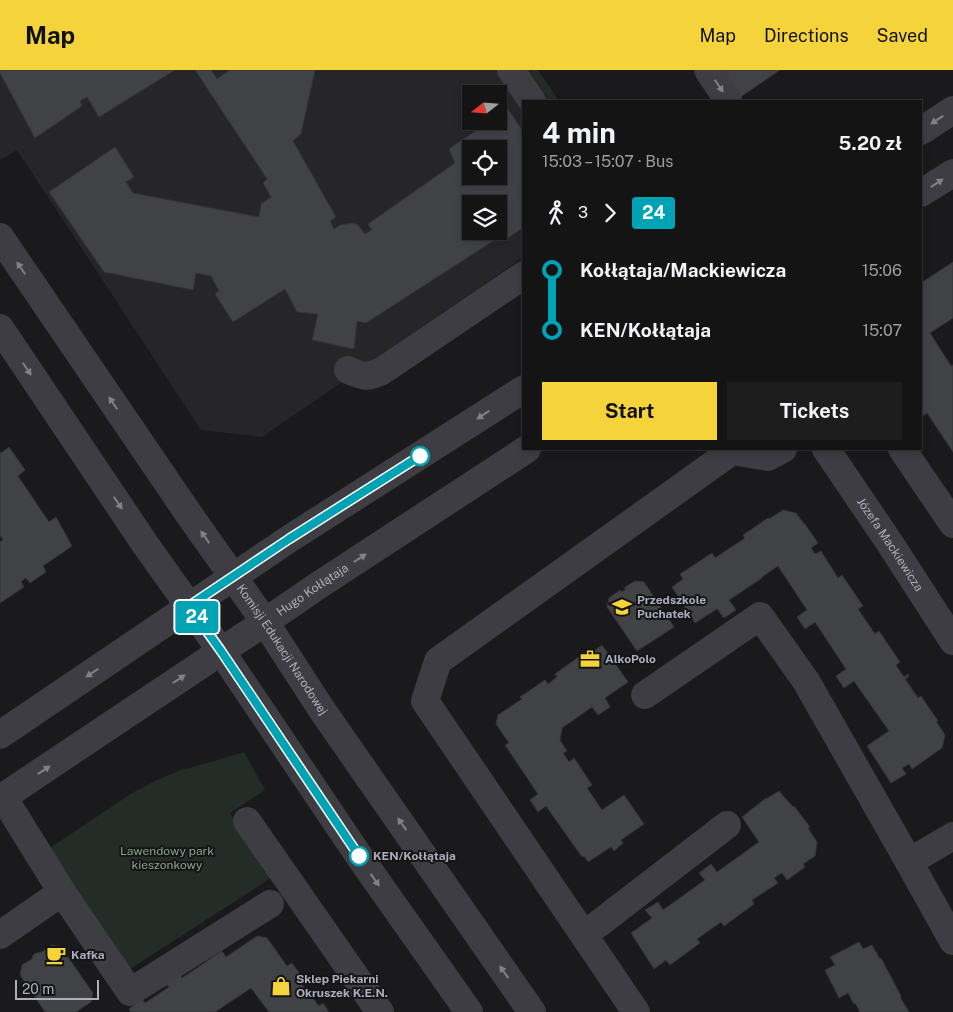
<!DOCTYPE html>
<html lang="en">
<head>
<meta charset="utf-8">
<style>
  :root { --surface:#141415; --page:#1d1d1e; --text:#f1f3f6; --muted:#9d9ea0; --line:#333334; --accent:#f4d43a }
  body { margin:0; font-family:"Public Sans",sans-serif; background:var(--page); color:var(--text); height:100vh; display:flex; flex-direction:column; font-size:19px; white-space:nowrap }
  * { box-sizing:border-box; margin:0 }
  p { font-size:16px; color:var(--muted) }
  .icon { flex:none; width:28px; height:28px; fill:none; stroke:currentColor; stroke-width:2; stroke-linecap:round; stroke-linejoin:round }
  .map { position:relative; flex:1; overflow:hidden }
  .drawer { position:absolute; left:522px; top:30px; width:400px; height:350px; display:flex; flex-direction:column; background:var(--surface); border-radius:0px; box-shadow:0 2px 8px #0003,0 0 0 1px var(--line) }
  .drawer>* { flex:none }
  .badge { padding:0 10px; border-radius:4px; font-size:18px; line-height:32px }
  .needle { width:32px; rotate:253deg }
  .fabs { position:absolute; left:462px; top:15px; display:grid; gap:10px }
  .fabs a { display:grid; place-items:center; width:45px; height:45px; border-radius:0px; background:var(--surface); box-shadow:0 2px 8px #0003,0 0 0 1px var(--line); font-size:25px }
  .scale { position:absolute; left:15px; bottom:12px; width:84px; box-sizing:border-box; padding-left:5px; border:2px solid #acaebb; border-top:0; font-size:14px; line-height:18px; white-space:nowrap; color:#acaebb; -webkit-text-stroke:4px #151517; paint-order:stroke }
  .map>.badge { position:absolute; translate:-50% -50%; box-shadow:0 0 0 2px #fff }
  .legs { display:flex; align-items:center; gap:8px; height:55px; padding:0 20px; font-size:16px }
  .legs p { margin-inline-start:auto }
  .head { display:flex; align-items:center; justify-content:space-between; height:85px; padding:0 20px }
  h1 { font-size:28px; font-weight:700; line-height:38px }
  .primary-button { display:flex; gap:10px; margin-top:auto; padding:10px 20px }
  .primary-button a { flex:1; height:58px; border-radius:0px; background:var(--accent); color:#111; font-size:20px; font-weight:700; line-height:58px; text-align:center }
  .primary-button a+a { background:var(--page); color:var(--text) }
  ul { padding:0 20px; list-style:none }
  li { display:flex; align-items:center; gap:18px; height:60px; font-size:19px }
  li i { display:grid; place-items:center; width:8px; height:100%; margin:0 6px; background:currentColor }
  li i::after { content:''; width:12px; height:12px; margin:-6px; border:4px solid; border-radius:50%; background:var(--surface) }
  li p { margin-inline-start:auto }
  li:first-child i { background:linear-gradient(#0000 50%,currentColor 0) }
  li:last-child i { background:linear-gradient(currentColor 50%,#0000 0) }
  header { display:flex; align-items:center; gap:30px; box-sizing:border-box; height:70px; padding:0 25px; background:var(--accent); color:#111 }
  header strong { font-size:24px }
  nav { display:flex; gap:28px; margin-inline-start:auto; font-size:18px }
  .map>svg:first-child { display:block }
  .built { fill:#262629; fill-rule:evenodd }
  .green { fill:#232c26 }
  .building { fill:#414246; stroke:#343438; fill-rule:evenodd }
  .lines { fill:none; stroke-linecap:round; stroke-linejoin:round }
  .minor { stroke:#3d3d43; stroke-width:28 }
  .oneway { fill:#80818b }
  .line-1-casing { stroke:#fff; stroke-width:11 }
  .line-1 { stroke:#00a3b4; stroke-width:8 }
  .stop-1-dot { fill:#fff; stroke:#00a3b4; stroke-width:2.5 }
  .labels { text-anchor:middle; stroke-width:4; stroke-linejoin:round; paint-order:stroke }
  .street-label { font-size:12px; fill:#acaebb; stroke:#151517 }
  .poi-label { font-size:12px; font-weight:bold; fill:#acaebb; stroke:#151517; text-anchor:start }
  .park-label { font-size:12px; fill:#83a68b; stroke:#151517 }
  .stop-label { font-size:12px; font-weight:bold; fill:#acaebb; stroke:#151517; text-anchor:start }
</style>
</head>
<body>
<header>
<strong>Map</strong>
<nav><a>Map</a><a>Directions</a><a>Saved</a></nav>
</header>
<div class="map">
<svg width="953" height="942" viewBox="0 0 953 942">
  <rect width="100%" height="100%" fill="#1a1a1c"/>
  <path class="built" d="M0 0H529L550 31H524V187L262 367 201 360 17 80 1 90 0 89ZM471 24H499V51H471ZM471 79H499V106H471ZM471 134H499V161H471Z"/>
  <g class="green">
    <path d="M529 0H538L559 31H550Z"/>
    <path d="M244 682 265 720 230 743 271 808 130 899 47 780 132 723 157 710 181 700 197 696Z"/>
  </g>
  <g class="building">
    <path d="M0 0H175L99 47 87 27 80 31 82 36 35 68 0 3Z"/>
    <path d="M195 0H211L217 9 230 0H315L301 64 293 71 336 147 330 151 334 159 340 155 353 153 357 154 365 164 372 160 368 154 455 93 449 79 490 51H499V45L508 39 524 63V157L508 168 504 164 366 253 357 251 354 279 312 270 318 244 297 242 285 219 233 252 215 224 219 221 211 206 196 203 193 220 104 202 49 122 115 77 134 107 126 112 133 123 259 147 261 134 271 127 263 113 267 109ZM471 79H499V106H471ZM471 134H499V161H471Z"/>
    <path d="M721 0H780L739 28Z"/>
    <path d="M953 192V248L930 263 951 296 953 295V382L927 343 921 347V213Z"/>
    <path d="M9 377 25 400 18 406 49 452 56 447 72 476 43 496 46 502 30 513 26 508 23 510 21 512 24 517 0 533V472L3 470 0 465V382L1 383Z"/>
    <path d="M783 440 796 443 804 454V453L818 473 811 478 815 484 821 481 838 508 842 505 863 536 858 539 875 564 879 561 900 592 896 595 904 607 908 604 909 606 905 609 918 628 921 626 938 651H936L945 665 942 678 912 699 909 694 902 698 906 704 891 713 867 676 889 661 854 611 844 618 836 606 846 599 815 552 805 559 797 547 807 540 778 496 762 507V508L729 530 736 540 724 548 717 539 695 553 672 517 683 509 680 504 712 483 715 488 745 468 743 465 768 448 769 449Z"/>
    <path d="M635 511 644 512 674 557 637 581 607 537 609 528 620 520 621 522 625 520V517Z"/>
    <path d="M602 575 628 612 605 628 610 637 598 645 592 637 562 658 560 670 567 681 563 683 569 692 574 688 592 715 587 718 602 740 624 725 644 754 621 770 623 773 614 781 611 777 588 792 584 786 582 787 546 736 538 742 530 730 538 724 505 675 509 673 496 654 498 645 522 629 520 627 545 610 548 614 557 607 555 604 587 581 590 584Z"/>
    <path d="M779 721 793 737 794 736 810 757 808 758 817 772 815 786 803 794 805 797 787 810 782 803 774 808 778 813 752 830 754 834 724 856 721 852 697 869 700 873 670 895 666 890 654 899 631 863 652 848 645 840 658 832 663 840 705 810 699 803 711 794 717 802 759 772 742 747 766 728V729Z"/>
    <path d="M257 866 267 868 287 896 292 893 302 907 298 910 319 936 323 933 329 942H269L251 918 215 942H131L129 939 142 929 145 933 169 917 166 913 179 904 182 908 222 881 226 887Z"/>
    <path d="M859 872 863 879 872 875 880 889 881 888 901 926 900 927 909 942H860L855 933 854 934 848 923 839 928 825 900 835 895 830 887Z"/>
    <path d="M52 875 61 877 93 923 91 932 76 942H45L20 905 22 895 32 889 33 885 36 883 42 882Z"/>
  </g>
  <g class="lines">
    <g class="minor">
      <path d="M511 0 532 31"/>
      <path d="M708 0 728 30 727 31"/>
      <path d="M921 61 953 40"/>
      <path d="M921 123 953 103"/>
      <path id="s1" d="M0 167 188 443 265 552 322 640 532 942"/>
      <path d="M0 258 145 474 221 581 359 786 469 942"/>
      <path d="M348 300C364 307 367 308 382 301L524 205"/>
      <path id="s2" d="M826 379 891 475 953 571"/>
      <path d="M902 379 953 454"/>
      <path d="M645 625 760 546 806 611 909 792 953 871"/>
      <path d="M0 665 289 469 524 319"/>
      <path id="s3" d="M0 729 265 552 319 515 527 379"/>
      <path d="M247 751 380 942"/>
      <path d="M909 792 953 766"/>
      <path d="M62 822 130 922 270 834"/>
      <path d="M0 865 62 822 3 727"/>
      <path d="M584 865 727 755"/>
      <path d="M636 942 425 631 438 591 732 381 768 387 783 379"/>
    </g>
  </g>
  <defs><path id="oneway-solid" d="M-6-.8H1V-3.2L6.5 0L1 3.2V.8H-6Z" transform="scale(1.25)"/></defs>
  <g class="oneway">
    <use href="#oneway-solid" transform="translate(719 16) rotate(56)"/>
    <use href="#oneway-solid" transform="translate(937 50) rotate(147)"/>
    <use href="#oneway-solid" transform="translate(937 113) rotate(-33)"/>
    <use href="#oneway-solid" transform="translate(21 198) rotate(-124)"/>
    <use href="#oneway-solid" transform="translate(27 299) rotate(56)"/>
    <use href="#oneway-solid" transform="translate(113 333) rotate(-124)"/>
    <use href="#oneway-solid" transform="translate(483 345) rotate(147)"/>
    <use href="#oneway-solid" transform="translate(118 433) rotate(56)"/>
    <use href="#oneway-solid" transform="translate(205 467) rotate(-125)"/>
    <use href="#oneway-solid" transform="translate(360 488) rotate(-33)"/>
    <use href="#oneway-solid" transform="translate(92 603) rotate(146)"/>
    <use href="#oneway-solid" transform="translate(179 609) rotate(-33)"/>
    <use href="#oneway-solid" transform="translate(44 700) rotate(-34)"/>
    <use href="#oneway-solid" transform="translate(402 754) rotate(-125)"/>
    <use href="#oneway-solid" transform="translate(375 810) rotate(55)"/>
    <use href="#oneway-solid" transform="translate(504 902) rotate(-125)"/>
  </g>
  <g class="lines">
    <defs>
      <path id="line-1" d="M359 786 221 581 189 536 289 469 420 386"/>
    </defs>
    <use href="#line-1" class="line-1-casing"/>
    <use href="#line-1" class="line-1"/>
  </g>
  <defs>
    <symbol id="school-bare" viewBox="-9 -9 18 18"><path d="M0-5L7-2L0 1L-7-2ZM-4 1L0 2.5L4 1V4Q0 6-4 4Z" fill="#f4d43a" stroke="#151517" stroke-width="2.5" paint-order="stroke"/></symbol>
    <symbol id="office-bare" viewBox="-9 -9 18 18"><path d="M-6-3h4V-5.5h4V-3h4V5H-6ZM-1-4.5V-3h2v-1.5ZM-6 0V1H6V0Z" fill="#f4d43a" stroke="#151517" stroke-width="2.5" paint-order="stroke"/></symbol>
    <symbol id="cafe-bare" viewBox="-9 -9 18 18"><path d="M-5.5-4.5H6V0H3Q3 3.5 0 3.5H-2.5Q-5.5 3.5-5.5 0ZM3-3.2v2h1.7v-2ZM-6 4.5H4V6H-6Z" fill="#f4d43a" stroke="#151517" stroke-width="2.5" paint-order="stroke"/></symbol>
    <symbol id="shop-bare" viewBox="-9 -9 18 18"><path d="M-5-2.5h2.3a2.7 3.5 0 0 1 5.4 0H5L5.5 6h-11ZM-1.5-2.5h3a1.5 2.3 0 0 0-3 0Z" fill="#f4d43a" stroke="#151517" stroke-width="2.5" paint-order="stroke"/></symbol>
  </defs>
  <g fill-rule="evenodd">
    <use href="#school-bare" x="608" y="523" width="28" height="28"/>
    <use href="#office-bare" x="576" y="575" width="28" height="28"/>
    <use href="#cafe-bare" x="42" y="871" width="28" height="28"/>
    <use href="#shop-bare" x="267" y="902" width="28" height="28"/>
  </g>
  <g class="stop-1-dot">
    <circle cx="420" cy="386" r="9"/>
    <circle cx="359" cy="786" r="9"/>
  </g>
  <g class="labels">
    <g class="street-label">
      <text dy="4" stroke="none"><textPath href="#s2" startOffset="115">Józefa Mackiewicza</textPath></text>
      <text dy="4" stroke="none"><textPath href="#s3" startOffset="376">Hugo Kołłątaja</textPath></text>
      <text dy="4" stroke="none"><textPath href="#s1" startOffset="500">Komisji Edukacji Narodowej</textPath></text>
    </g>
    <g class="poi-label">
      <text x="637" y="534">Przedszkole<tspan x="637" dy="14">Puchatek</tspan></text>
      <text x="605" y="593">AlkoPolo</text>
      <text x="71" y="889">Kafka</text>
      <text x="296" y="913">Sklep Piekarni<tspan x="296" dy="14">Okruszek K.E.N.</tspan></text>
    </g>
    <g class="park-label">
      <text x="167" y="785">Lawendowy park<tspan x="167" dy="14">kieszonkowy</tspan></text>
    </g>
    <g class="stop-label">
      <text x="373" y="790">KEN/Kołłątaja</text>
    </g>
  </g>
</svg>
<div class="fabs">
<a><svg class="needle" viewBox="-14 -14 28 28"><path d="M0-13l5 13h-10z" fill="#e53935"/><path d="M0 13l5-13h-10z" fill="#9d9ea0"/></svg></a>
<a><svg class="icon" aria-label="locate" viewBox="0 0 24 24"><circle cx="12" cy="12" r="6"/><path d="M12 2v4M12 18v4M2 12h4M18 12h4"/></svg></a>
<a><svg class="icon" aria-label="layers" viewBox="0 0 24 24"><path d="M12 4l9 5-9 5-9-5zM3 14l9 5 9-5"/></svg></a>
</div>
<div class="scale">20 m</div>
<b class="badge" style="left:197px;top:547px;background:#00a3b4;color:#fff">24</b>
<section class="drawer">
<div class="head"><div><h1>4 min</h1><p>15:03 – 15:07 · Bus</p></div><b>5.20 zł</b></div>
<div class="legs"><svg class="icon" aria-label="walk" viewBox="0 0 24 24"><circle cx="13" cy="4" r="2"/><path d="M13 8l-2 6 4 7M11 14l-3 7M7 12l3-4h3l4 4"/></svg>3<svg class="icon" aria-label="forward" viewBox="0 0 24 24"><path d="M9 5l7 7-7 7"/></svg><b class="badge" style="background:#00a3b4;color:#fff">24</b></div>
<ul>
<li><i style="color:#00a3b4"></i><b>Kołłątaja/Mackiewicza</b><p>15:06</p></li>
<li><i style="color:#00a3b4"></i><b>KEN/Kołłątaja</b><p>15:07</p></li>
</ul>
<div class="primary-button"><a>Start</a><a>Tickets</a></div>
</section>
</div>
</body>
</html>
